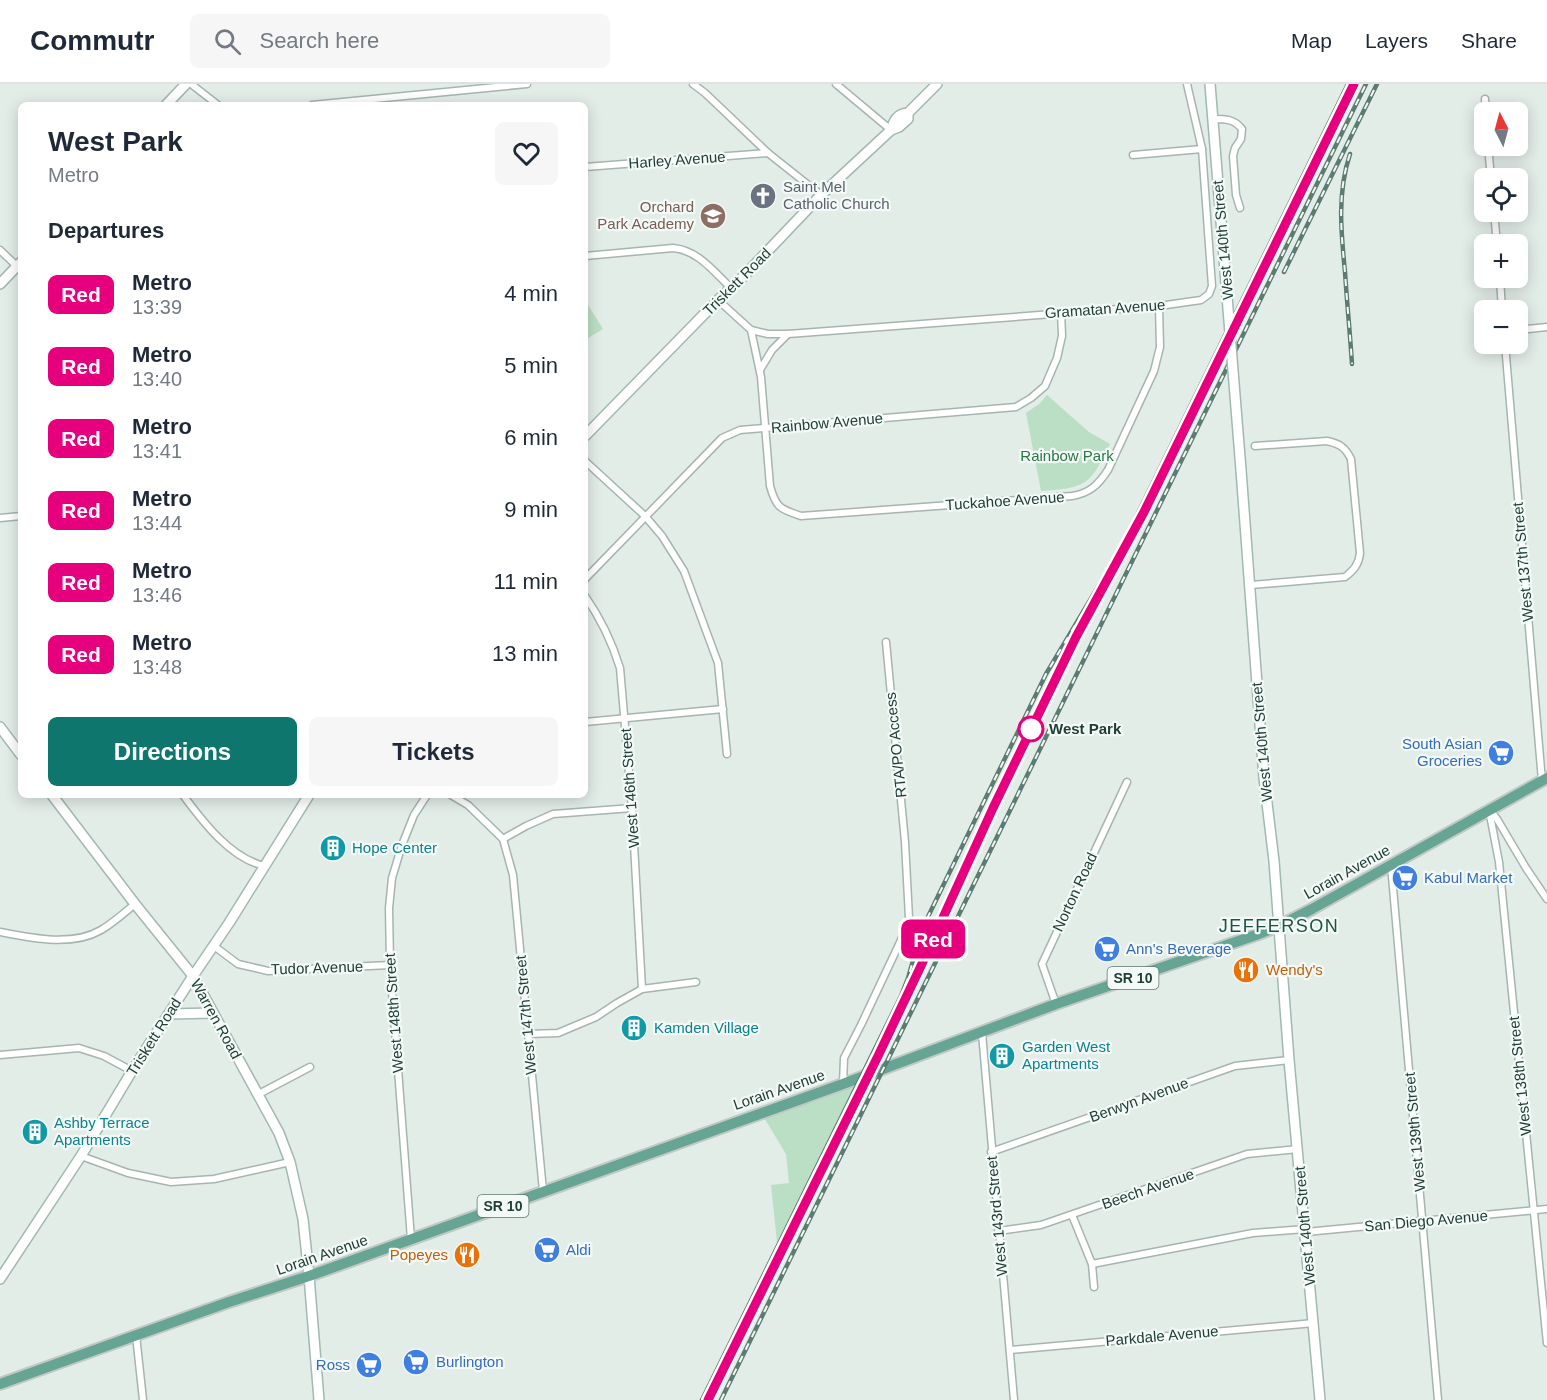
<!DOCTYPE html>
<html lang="en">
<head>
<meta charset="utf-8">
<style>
  :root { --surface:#fff; --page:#f6f6f7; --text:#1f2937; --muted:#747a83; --line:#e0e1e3; --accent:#0f766e }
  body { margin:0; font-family:Arial,sans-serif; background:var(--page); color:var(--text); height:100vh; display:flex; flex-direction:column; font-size:22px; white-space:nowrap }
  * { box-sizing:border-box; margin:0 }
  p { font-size:20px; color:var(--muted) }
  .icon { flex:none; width:33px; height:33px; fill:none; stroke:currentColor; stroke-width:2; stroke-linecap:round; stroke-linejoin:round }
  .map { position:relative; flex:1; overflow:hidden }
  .sheet { position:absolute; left:18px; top:18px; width:570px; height:696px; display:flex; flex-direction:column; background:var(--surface); border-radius:9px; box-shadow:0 3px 15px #0003 }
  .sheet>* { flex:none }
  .badge { padding:0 12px; border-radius:9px; font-size:21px; line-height:39px }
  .needle { width:39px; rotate:354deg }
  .tools { position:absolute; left:1474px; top:18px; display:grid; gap:12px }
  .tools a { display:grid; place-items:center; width:54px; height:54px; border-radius:9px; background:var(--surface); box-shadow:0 3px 15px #0003; font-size:30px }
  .map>.badge { position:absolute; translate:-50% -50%; box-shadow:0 0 0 3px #fff }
  h2 { padding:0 30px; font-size:22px; line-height:54px }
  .round { display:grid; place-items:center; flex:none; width:63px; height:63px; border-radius:9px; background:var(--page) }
  .head { display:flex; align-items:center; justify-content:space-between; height:102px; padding:0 30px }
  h1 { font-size:28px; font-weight:700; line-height:45px }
  .button { display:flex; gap:12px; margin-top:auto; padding:12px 30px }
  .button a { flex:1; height:69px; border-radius:9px; background:var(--accent); color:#fff; font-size:24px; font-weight:700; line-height:69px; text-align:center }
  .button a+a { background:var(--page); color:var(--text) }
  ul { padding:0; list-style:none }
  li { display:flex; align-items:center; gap:18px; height:72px; padding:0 30px }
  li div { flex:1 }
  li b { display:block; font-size:22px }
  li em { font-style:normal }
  li .badge { min-width:66px; font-weight:700; text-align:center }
  header { display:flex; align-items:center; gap:36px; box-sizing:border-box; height:84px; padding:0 30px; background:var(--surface); border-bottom:2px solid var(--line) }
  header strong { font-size:28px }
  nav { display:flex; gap:33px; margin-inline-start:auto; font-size:21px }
  .search { width:420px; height:54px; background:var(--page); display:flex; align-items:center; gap:15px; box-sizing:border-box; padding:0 21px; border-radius:9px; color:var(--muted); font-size:22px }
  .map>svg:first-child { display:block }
  .green { fill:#bbdfc4 }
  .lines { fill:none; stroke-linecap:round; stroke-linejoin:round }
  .street-casing { stroke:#a5b5af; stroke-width:9 }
  .secondary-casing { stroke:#a1b9b0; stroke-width:12 }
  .primary-casing { stroke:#c1c9c7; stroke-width:14 }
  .street { stroke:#fff; stroke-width:6 }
  .secondary { stroke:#fff; stroke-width:9 }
  .primary { stroke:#66a493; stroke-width:10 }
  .rail-casing { stroke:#5c7b72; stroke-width:4.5 }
  .rail { stroke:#f3f9f6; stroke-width:2; stroke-dasharray:7; stroke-linecap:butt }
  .secondary-bridge-casing { stroke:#a1b9b0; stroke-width:12; stroke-linecap:butt }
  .secondary-bridge { stroke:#fff; stroke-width:9 }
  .line-casing { stroke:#fff; stroke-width:14 }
  .line { stroke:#e6007e; stroke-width:9 }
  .stop-dot { fill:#fff; stroke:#e6007e; stroke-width:3 }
  .labels { text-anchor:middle; stroke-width:4.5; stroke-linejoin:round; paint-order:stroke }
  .shield { fill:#f3f9f6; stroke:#617770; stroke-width:1.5 }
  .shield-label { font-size:14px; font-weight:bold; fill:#223f37 }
  .street-label { font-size:15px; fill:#223f37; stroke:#f3f9f6 }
  .worship-label { font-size:15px; fill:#5b616d; stroke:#f3f9f6; text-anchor:start }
  .education-label { font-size:15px; fill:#785e54; stroke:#f3f9f6; text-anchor:end }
  .park-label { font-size:15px; fill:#2a7747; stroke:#f3f9f6 }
  .stop-label { font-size:15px; font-weight:bold; fill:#223f37; stroke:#f3f9f6; text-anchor:start }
  .shop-label { font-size:15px; fill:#366cbe; stroke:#f3f9f6; text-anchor:start }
  .culture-label { font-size:15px; fill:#0d838f; stroke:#f3f9f6; text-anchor:start }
  .food-label { font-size:15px; fill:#c56008; stroke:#f3f9f6; text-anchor:start }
  .quarter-label { font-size:18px; letter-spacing:1.5px; fill:#1d5244; stroke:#f3f9f6 }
</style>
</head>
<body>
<header>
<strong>Commutr</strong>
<div class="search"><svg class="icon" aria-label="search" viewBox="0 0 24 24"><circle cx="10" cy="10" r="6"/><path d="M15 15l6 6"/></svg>Search here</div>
<nav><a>Map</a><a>Layers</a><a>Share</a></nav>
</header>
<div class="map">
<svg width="1547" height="1316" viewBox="0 0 1547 1316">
  <rect width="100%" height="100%" fill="#e3ede8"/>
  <g class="green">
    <path d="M585 216 603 245 585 256Z"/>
    <path d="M1047 311 1089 348 1110 360C1090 401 1087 404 1041 407L1026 329 1039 320Z"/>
    <path d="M862 998 778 1168 771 1101 789 1099 786 1070 763 1032Z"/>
  </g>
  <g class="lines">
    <defs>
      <g id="street">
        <path d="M191 0 218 21"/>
        <path d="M693 0 705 9 768 69 821 111"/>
        <path d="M836 0 891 46"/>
        <path d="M1485 15 1486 28"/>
        <path d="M312 21 527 0"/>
        <path d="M1213 35C1226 35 1234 35 1242 45L1241 55 1235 64 1233 72 1236 111 1240 124"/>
        <path d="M1488 62 1491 94"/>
        <path d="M1133 71 1202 65"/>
        <path d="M585 83 768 69"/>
        <path d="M1494 128 1497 160"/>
        <path d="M0 166 21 186"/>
        <path d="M585 172 673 164C698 166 714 188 731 204"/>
        <path d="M1500 194 1502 226"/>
        <path d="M718 216 751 246 768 250H788L1159 222 1201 216 1209 210 1212 202 1202 65 1187 0"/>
        <path d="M751 246 761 293 770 402C776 424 780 425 801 432L1072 412C1090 409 1098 401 1108 386L1154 287 1160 263 1159 222"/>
        <path d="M1518 246 1547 243"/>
        <path d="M1505 260 1542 697"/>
        <path d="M760 286 772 266 788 250"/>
        <path d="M585 377 645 432 662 452 684 487 718 579 727 670"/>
        <path d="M0 434 21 432"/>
        <path d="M585 495 722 354 740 346 1016 323 1031 314 1045 302 1057 274 1062 252 1061 228"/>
        <path d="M1251 501 1345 493C1354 486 1359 480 1360 469L1351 375C1345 363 1340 360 1327 357L1255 362"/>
        <path d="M585 512C601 535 612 558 620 584L632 724 642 905"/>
        <path d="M585 638 723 625"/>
        <path d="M183 711C203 738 231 775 265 782"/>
        <path d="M451 711 468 721 503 755 513 791 543 1107"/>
        <path d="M1489 726 1499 778 1547 1259"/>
        <path d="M1490 727 1497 735 1526 784 1547 815"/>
        <path d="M503 755 526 742 553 730 632 724"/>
        <path d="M1391 781 1438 1316"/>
        <path d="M0 848C31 854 72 863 101 846 113 839 124 829 135 820"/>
        <path d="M214 862 238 880 268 887 390 881"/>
        <path d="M1056 920 1042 880 1127 698"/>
        <path d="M982 949 1014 1316"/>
        <path d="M528 950 558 949 596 933 617 919 642 905 696 898"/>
        <path d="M0 971 79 964 104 972 132 987"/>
        <path d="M843 1000 844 974 861 941 902 854 909 834 905 758 886 558"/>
        <path d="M257 1011 310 983"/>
        <path d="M991 1068 1235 982 1289 976"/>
        <path d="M81 1072 128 1089 171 1098 214 1095 290 1078"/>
        <path d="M1072 1131 1092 1180 1094 1203"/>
        <path d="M998 1147 1041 1141 1247 1070 1298 1065"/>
        <path d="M1306 1148 1547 1125"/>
        <path d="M411 1155 390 881 389 824 392 794 402 761 414 731 427 711"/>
        <path d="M1092 1180 1253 1149 1305 1145"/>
        <path d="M136 1251 143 1316"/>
        <path d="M1010 1266 1314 1239"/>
      </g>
      <g id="secondary">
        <path d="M1210 0 1227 212"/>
        <path d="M166 21 186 0"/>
        <path d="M891 46C894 36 897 30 908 29L937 0"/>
        <path d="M0 200 21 178"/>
        <path d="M585 352 718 216 741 195 821 111 891 46 899 43 908 35V29"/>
        <path d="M1241 386 1264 694 1274 777 1289 976 1320 1316"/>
        <path d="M0 643 21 671"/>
        <path d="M52 711 135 820 193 892 279 1049 290 1078 303 1135 309 1192 319 1316"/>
        <path d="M169 930 213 929"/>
        <path d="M0 1195 81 1072 132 987 193 892 229 839 309 711"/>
      </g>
      <path id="primary" d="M0 1300 229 1218 309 1192 843 1000 1056 920 1256 851 1279 842 1312 825 1547 694"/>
    </defs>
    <use href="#street" class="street-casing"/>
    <use href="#secondary" class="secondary-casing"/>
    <use href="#primary" class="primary-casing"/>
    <use href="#street" class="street"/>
    <use href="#secondary" class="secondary"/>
    <use href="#primary" class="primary"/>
    <defs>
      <g id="rail">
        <path d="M1350 70C1337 109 1341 148 1345 188 1347 219 1350 249 1352 280"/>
        <path d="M1284 188 1377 0"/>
        <path d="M913 899 993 724 1075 554"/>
        <path d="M702 1316 901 912 908 894 922 845 1046 590 1120 466 1348 0"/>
        <path d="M721 1316 1366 0"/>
      </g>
    </defs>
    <use href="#rail" class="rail-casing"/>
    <use href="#rail" class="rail"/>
    <defs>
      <path id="secondary-bridge" d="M1227 212 1241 386"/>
    </defs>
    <use href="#secondary-bridge" class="secondary-bridge-casing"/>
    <use href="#secondary-bridge" class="secondary-bridge"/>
  </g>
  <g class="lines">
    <defs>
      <path id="line" d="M708 1316 879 970 920 884 993 724 1076 553 1144 428 1354 0"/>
    </defs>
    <use href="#line" class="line-casing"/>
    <use href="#line" class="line"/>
  </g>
  <defs>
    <symbol id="church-disc" viewBox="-11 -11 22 22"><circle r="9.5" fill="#6b7280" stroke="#f3f9f6"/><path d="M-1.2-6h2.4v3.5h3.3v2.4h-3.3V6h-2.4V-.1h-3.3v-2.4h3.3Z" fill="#fff"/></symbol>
    <symbol id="school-disc" viewBox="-11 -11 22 22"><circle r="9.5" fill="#8d6e63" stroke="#f3f9f6"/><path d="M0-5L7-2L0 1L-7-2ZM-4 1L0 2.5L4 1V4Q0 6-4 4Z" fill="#fff"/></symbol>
    <symbol id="supermarket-disc" viewBox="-11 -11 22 22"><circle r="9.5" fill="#3f7fe0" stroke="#f3f9f6"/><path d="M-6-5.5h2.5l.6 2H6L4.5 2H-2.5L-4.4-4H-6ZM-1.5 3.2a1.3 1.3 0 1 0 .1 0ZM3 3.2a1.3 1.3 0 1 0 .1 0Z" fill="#fff"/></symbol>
    <symbol id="building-disc" viewBox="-11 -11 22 22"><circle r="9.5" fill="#0f9aa8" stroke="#f3f9f6"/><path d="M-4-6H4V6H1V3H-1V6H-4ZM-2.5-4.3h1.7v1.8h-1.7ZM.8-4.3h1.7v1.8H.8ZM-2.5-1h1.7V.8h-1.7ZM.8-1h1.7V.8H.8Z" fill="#fff"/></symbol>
    <symbol id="restaurant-disc" viewBox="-11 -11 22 22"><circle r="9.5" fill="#e8710a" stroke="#f3f9f6"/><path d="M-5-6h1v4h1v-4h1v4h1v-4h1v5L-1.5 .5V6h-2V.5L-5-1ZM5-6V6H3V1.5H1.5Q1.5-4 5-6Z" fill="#fff"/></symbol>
  </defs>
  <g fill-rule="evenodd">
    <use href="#church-disc" x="748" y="97" width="30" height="30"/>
    <use href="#school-disc" x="698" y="117" width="30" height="30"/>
    <use href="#supermarket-disc" x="1486" y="654" width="30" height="30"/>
    <use href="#building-disc" x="318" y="749" width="30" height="30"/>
    <use href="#supermarket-disc" x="1390" y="779" width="30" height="30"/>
    <use href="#supermarket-disc" x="1092" y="850" width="30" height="30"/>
    <use href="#restaurant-disc" x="1231" y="871" width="30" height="30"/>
    <use href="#building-disc" x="619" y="929" width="30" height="30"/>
    <use href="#building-disc" x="987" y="957" width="30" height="30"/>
    <use href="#building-disc" x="20" y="1033" width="30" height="30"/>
    <use href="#supermarket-disc" x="532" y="1151" width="30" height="30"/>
    <use href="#restaurant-disc" x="452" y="1156" width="30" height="30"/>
    <use href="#supermarket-disc" x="401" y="1263" width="30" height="30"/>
    <use href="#supermarket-disc" x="354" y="1266" width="30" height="30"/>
  </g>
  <circle class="stop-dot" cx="1031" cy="645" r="12"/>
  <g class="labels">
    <g class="shield">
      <rect x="1107.5" y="883" width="51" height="22" rx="4.5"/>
      <rect x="477.5" y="1111" width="51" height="22" rx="4.5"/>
    </g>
    <g class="shield-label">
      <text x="1133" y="899">SR 10</text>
      <text x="503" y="1127">SR 10</text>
    </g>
    <g class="street-label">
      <text transform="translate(677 76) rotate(-4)" y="5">Harley Avenue</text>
      <text transform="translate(1223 156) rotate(-95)" y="5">West 140th Street</text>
      <text transform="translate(737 198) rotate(-45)" y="5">Triskett Road</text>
      <text transform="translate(1105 225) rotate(-4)" y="5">Gramatan Avenue</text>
      <text transform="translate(827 339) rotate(-5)" y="5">Rainbow Avenue</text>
      <text transform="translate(1005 417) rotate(-4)" y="5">Tuckahoe Avenue</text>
      <text transform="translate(1523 478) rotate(-95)" y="5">West 137th Street</text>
      <text transform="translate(1262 658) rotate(-95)" y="5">West 140th Street</text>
      <text transform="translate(896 661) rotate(-96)" y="5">RTA/PO Access</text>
      <text transform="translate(630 704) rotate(-94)" y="5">West 146th Street</text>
      <text transform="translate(1347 788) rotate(-29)" y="5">Lorain Avenue</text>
      <text transform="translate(1075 808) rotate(-65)" y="5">Norton Road</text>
      <text transform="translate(317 884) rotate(-2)" y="5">Tudor Avenue</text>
      <text transform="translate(394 929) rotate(-94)" y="5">West 148th Street</text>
      <text transform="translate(526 931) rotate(-95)" y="5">West 147th Street</text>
      <text transform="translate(216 935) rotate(61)" y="5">Warren Road</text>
      <text transform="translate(154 953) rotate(-58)" y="5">Triskett Road</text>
      <text transform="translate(1520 992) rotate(-96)" y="5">West 138th Street</text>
      <text transform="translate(779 1006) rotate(-19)" y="5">Lorain Avenue</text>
      <text transform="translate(1139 1016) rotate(-20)" y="5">Berwyn Avenue</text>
      <text transform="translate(1415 1048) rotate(-95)" y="5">West 139th Street</text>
      <text transform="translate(1148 1105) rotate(-19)" y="5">Beech Avenue</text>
      <text transform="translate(997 1132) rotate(-95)" y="5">West 143rd Street</text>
      <text transform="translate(1426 1137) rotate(-5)" y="5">San Diego Avenue</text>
      <text transform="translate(1305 1142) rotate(-95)" y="5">West 140th Street</text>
      <text transform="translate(322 1171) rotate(-19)" y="5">Lorain Avenue</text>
      <text transform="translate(1162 1252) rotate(-5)" y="5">Parkdale Avenue</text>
    </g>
    <g class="worship-label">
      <text x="783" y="108">Saint Mel<tspan x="783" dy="17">Catholic Church</tspan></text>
    </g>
    <g class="education-label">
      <text x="694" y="128">Orchard<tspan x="694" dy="17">Park Academy</tspan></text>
    </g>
    <g class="park-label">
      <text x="1067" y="377">Rainbow Park</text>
    </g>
    <g class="stop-label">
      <text x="1049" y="650">West Park</text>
    </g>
    <g class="shop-label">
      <text x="1482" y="665" text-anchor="end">South Asian<tspan x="1482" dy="17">Groceries</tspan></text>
      <text x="1424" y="799">Kabul Market</text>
      <text x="1126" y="870">Ann's Beverage</text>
      <text x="566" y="1171">Aldi</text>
      <text x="436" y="1283">Burlington</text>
      <text x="350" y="1286" text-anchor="end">Ross</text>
    </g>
    <g class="culture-label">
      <text x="352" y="769">Hope Center</text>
      <text x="654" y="949">Kamden Village</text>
      <text x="1022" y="968">Garden West<tspan x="1022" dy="17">Apartments</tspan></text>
      <text x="54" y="1044">Ashby Terrace<tspan x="54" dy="17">Apartments</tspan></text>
    </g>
    <g class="food-label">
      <text x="1266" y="891">Wendy's</text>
      <text x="448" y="1176" text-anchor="end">Popeyes</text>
    </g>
    <g class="quarter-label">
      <text x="1279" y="848">JEFFERSON</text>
    </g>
  </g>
</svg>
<div class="tools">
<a><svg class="needle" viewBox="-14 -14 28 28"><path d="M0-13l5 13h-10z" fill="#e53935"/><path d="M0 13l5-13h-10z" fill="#747a83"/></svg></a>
<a><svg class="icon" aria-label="locate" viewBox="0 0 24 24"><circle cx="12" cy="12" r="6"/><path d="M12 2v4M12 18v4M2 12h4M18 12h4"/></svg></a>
<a>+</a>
<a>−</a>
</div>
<b class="badge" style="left:933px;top:855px;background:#e6007e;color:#fff">Red</b>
<section class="sheet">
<div class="head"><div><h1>West Park</h1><p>Metro</p></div><a class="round"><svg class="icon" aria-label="heart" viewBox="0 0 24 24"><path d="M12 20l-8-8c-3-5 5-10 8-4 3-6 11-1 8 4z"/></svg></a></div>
<h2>Departures</h2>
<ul>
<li><span class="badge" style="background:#e6007e;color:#fff">Red</span><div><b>Metro</b><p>13:39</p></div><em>4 min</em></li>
<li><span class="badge" style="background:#e6007e;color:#fff">Red</span><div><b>Metro</b><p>13:40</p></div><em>5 min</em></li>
<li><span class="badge" style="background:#e6007e;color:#fff">Red</span><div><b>Metro</b><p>13:41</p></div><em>6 min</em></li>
<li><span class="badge" style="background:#e6007e;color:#fff">Red</span><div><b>Metro</b><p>13:44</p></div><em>9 min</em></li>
<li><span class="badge" style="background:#e6007e;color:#fff">Red</span><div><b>Metro</b><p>13:46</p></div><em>11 min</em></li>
<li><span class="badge" style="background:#e6007e;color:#fff">Red</span><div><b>Metro</b><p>13:48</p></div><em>13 min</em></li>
</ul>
<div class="button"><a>Directions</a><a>Tickets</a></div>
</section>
</div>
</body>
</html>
